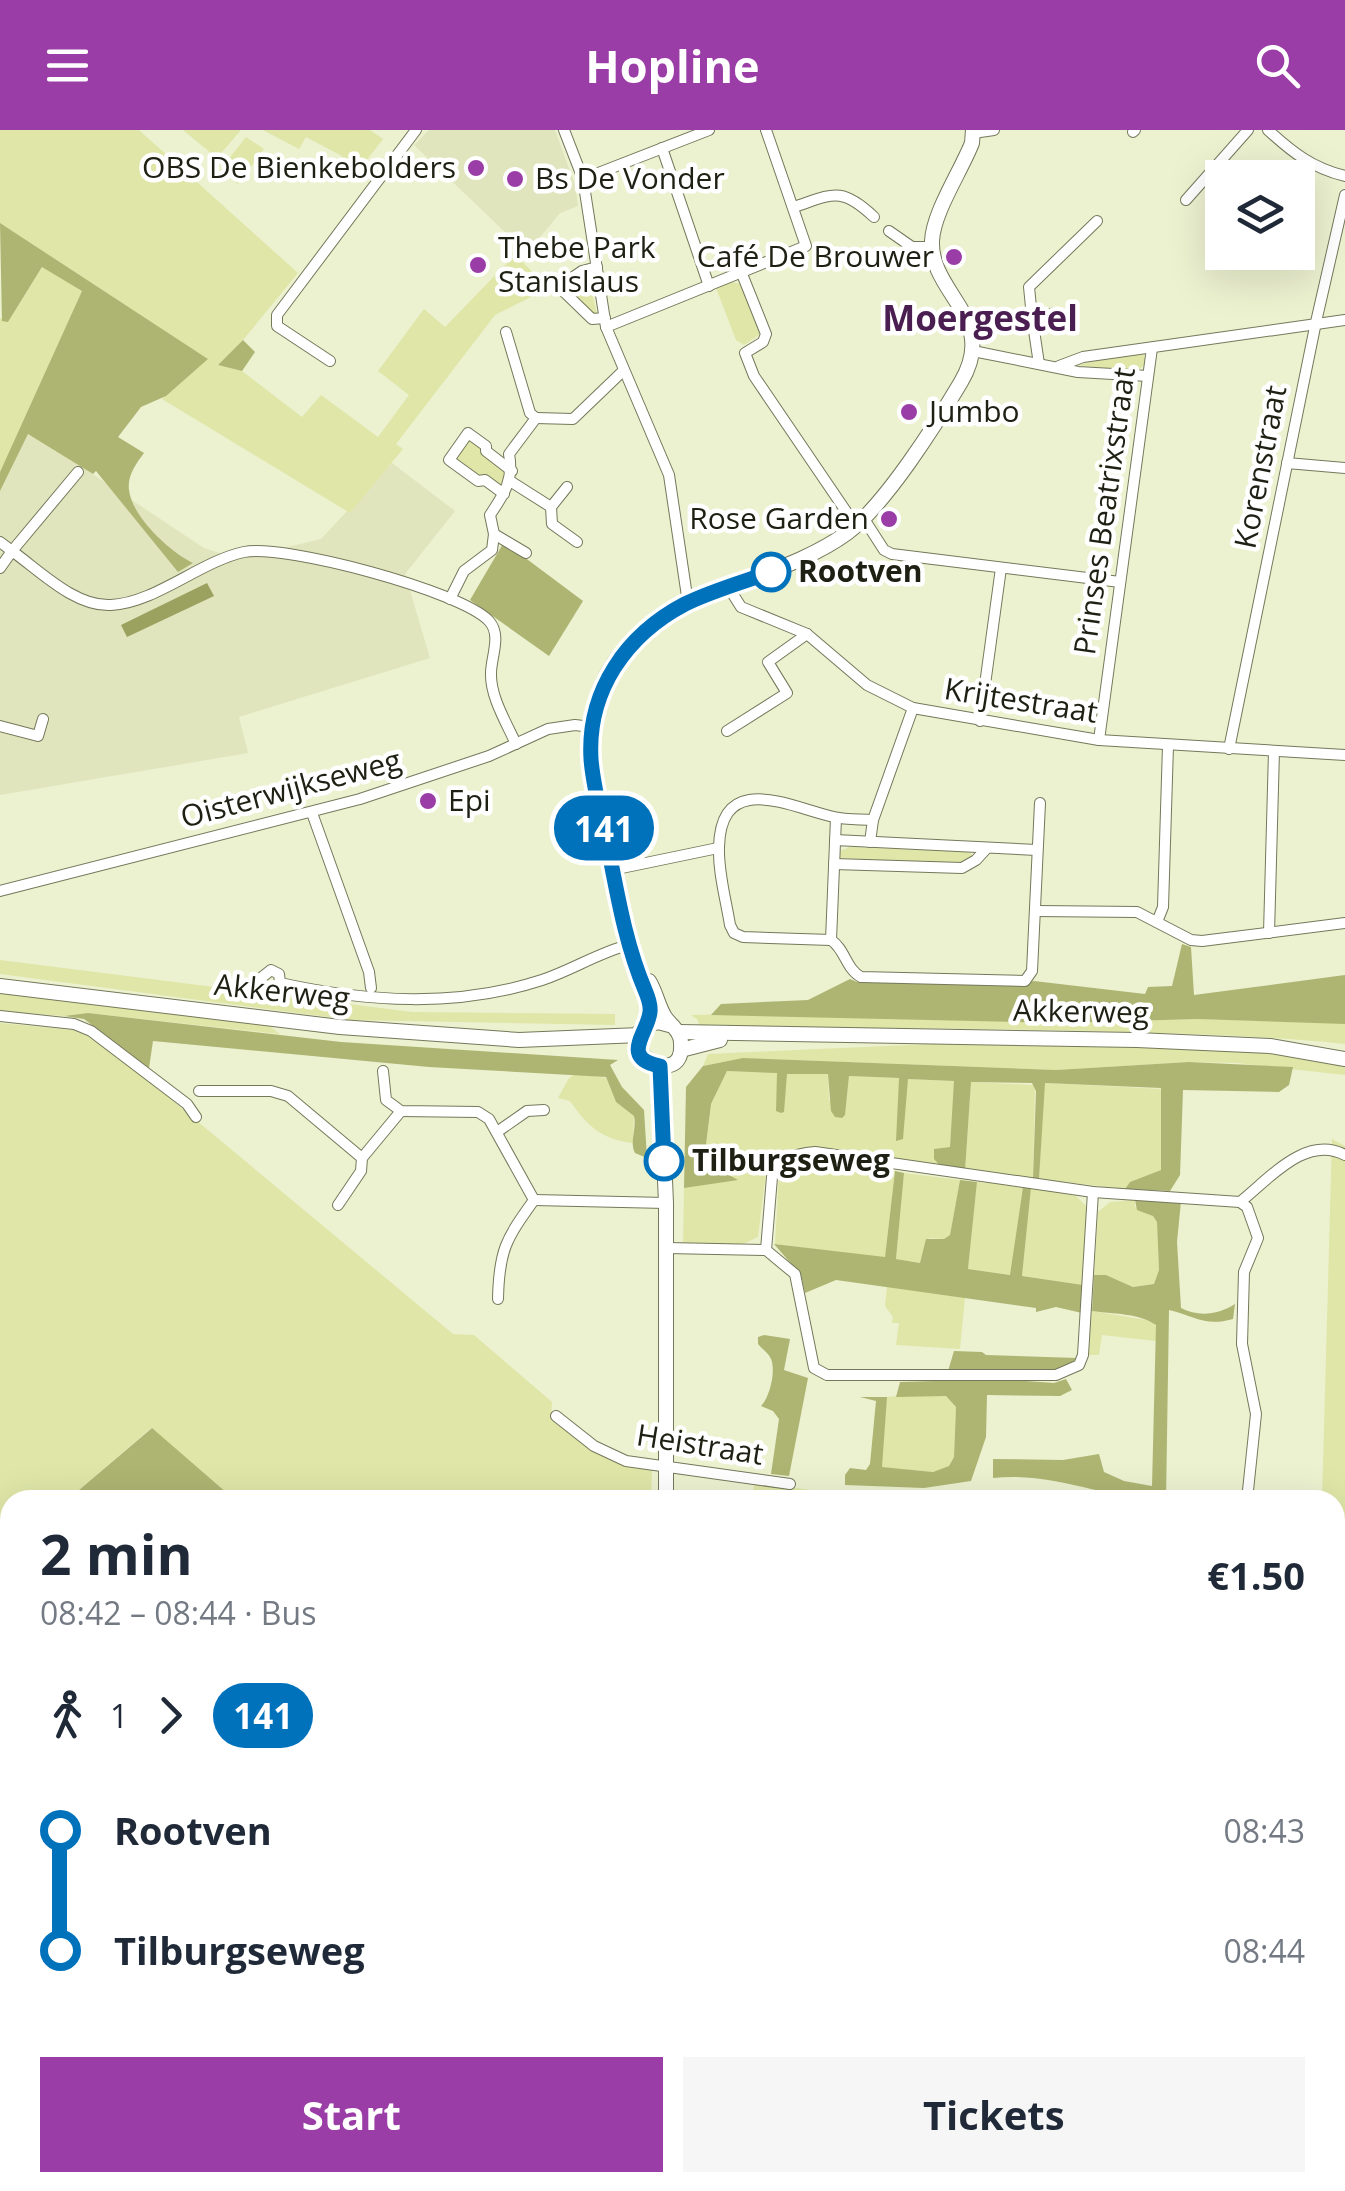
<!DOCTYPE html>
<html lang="en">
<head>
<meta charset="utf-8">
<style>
  :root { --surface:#fff; --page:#f6f6f7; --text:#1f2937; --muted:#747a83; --accent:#9b3da6 }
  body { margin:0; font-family:"Open Sans",sans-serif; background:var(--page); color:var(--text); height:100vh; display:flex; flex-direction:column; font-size:38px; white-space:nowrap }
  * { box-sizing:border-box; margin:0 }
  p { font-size:32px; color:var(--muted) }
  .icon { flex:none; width:55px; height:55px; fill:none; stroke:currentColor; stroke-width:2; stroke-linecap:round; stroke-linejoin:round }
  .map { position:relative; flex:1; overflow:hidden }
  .sheet { position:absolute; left:0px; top:1360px; width:1345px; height:702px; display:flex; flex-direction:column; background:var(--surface); border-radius:30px 30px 0 0; box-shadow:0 10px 40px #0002 }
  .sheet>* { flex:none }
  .badge { padding:0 20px; border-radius:32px; font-size:35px; line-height:65px }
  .tools { position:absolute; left:1205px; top:30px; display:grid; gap:20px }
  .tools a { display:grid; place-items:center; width:110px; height:110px; border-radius:0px; background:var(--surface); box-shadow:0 10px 40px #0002; font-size:50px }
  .map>.badge { position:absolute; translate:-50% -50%; box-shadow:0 0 0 5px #fff }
  .legs { display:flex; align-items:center; gap:15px; height:110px; padding:0 40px; font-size:32px }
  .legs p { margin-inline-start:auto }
  .head { display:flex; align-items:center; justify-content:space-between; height:170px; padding:0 40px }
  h1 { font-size:55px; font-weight:700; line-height:75px }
  .button { display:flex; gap:20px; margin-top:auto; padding:20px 40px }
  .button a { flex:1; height:115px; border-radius:0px; background:var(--accent); color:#fff; font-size:40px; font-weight:700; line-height:115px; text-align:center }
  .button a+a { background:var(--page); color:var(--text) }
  ul { padding:0 40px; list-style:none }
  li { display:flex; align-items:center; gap:35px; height:120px; font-size:38px }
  li i { display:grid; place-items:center; width:15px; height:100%; margin:0 12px; background:currentColor }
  li i::after { content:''; width:25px; height:25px; margin:-12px; border:8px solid; border-radius:50%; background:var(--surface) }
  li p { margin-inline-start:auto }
  li:first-child i { background:linear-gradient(#0000 50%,currentColor 0) }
  li:last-child i { background:linear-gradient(currentColor 50%,#0000 0) }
  header { display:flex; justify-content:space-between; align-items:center; height:130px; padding:0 40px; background:var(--accent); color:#fff; font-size:45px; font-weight:700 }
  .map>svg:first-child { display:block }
  .built { fill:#e0e5bd }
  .green { fill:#dfe6a7 }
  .forest { fill:#aeb572 }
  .water { fill:#9ba15f }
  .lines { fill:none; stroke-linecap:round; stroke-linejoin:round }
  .street-casing { stroke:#75785b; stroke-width:12 }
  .secondary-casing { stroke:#75785b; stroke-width:16 }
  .street { stroke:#fff; stroke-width:10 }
  .secondary { stroke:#fff; stroke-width:14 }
  .line-1-casing { stroke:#fff; stroke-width:22 }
  .line-1 { stroke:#0072bc; stroke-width:15 }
  .poi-dot { fill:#9b3da6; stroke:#fff; stroke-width:4 }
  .stop-1-dot { fill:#fff; stroke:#0072bc; stroke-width:5 }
  .labels { text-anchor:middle; stroke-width:9; stroke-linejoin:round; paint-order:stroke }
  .poi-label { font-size:30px; fill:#1f2014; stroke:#fff; text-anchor:start }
  .street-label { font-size:30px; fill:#1f2014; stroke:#fff }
  .stop-label { font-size:30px; font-weight:bold; fill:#1f2014; stroke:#fff; text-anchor:start }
  .quarter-label { font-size:35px; font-weight:bold; fill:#4b1e51; stroke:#fff }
</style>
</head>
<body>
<header><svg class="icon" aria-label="menu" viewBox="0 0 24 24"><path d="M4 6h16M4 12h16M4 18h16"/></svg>Hopline<svg class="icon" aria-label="search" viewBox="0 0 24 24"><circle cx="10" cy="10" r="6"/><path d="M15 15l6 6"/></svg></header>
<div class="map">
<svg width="1345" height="2061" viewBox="0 0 1345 2061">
  <rect width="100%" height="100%" fill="#ecf1d0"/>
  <g class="built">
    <path d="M429 0H555L575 55 578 76 560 83 527 123 414 15Z"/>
    <path d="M26 300 204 418 238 429 321 409 392 333 455 381 405 444 430 528 239 587 248 623 0 665V356Z"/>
  </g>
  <g class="green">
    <path d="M0 0H139L298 143 243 210 218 235 242 241 302 287 321 265 378 307 409 265 378 241 424 179 445 197 513 127 507 117 549 158 495 185 396 314 403 319 350 383 162 269 208 229 0 93Z"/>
    <path d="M183 0H241L217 28Z"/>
    <path d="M263 0H370L383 9 355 45 339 36 342 26 306 7 299 19Z"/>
    <path d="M246 7 264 19 238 54 220 40Z"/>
    <path d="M43 136 82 161 0 342V188L8 192Z"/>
    <path d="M587 143 597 184 593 186 564 160 566 155Z"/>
    <path d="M732 152 740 154 762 203 744 215 736 210 716 158Z"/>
    <path d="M1135 224H1143L1147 233 1137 241 1076 235Z"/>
    <path d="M469 308 481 316 509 343 502 359 479 349 454 331Z"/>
    <path d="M850 717 967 722 972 724 970 731 959 734 840 728V721Z"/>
    <path d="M0 830 412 882 615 884V895L351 890 0 844Z"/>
    <path d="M0 862 250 891 269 896 280 904 88 883 64 886 0 881Z"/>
    <path d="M735 884 1063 893 1197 889 1337 893 1345 894V914C1262 905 1179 904 1095 901 963 898 832 897 700 900L698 890 691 885Z"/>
    <path d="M0 893 73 900 102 912 453 1204 474 1205 552 1272 551 1289C582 1314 611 1335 652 1340L651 1370H235L151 1298 72 1366 77 1370H10V1475L0 1467Z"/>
    <path d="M978 912C1100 914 1223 915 1345 931V945L1237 933 1189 932 1056 940 743 928 703 936 708 924Z"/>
    <path d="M727 941 777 942 783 983 787 944H828L829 970 845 985 849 946 899 948 897 1011 908 949 955 951 950 1017 936 1019 942 1038 810 1019 785 1022 772 1033 766 1043 758 1107 741 1115H683L684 1058 735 1049 704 1031 711 974Z"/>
    <path d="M577 943 606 948 616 972 634 986 633 1013C603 1010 587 996 570 971L558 968 569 948Z"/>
    <path d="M971 952 1035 955 1033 1048 965 1041Z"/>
    <path d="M1044 953 1163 959 1161 1040 1130 1052 1125 1059 1039 1049Z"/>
    <path d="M1332 1009 1345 1016V1436L1335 1433V1370H1322Z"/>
    <path d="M806 1028 844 1032 895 1041 885 1128 775 1114 779 1043 796 1030Z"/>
    <path d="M904 1043 960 1050 950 1105 944 1109 929 1108 920 1133 896 1129Z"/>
    <path d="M977 1052 1023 1056 1011 1145 968 1139Z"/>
    <path d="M1031 1058 1076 1066 1087 1077 1083 1155 1022 1146Z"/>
    <path d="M1135 1070V1077L1153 1086 1157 1092 1159 1140 1154 1154 1133 1157 1106 1145H1094L1098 1082 1110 1072Z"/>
    <path d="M887 1157 965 1167 960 1219 896 1215 899 1193H892L893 1187 885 1176Z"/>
    <path d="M1092 1181 1153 1191 1157 1199 1156 1211 1102 1205 1099 1225H1087Z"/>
    <path d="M921 1264 946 1266 956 1277 954 1327 949 1336 933 1342 881 1337 887 1267Z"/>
    <path d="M754 1352 882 1370H753Z"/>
    <path d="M539 2052 624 2061H313L312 2053Z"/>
    <path d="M687 2053H851L842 2061H686Z"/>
  </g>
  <g class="forest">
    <path d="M0 93 208 229 166 266 141 277 118 307 144 323C136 334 127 346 129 360 132 387 170 422 193 433L178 442 96 341 93 344 28 304 0 361V342L82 161 42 137 8 192 2 191Z"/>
    <path d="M243 210 255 222 242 241 218 235Z"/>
    <path d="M504 412 583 471 549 526 470 470Z"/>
    <path d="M1182 814 1191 817 1194 865 1345 845V894L1197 889 1063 893 711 885 721 874 808 870 850 849 857 852 1016 854 1034 851 1145 864 1148 857 1172 856Z"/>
    <path d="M88 883 341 912 618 930 610 935 622 957 644 980 647 1028 635 1023C629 1012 637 999 634 986L616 972 606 947 429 937 153 911 149 938 84 889 64 886Z"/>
    <path d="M743 928 1056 940 1189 932 1293 937 1289 955 1279 962 1183 960 1180 1045 1170 1061 1125 1059 1130 1052 1161 1040V958L1045 953 1039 1049 1033 1048 1036 961 1032 953 971 952 965 1041 942 1038 934 1029V1019L950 1017 954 951 908 949 903 1009 896 1011 899 948 849 946 845 985 842 988 835 987 831 981 828 944H787L784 982 781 983 776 981 777 943 727 941 711 974 704 1031 738 1050 684 1058 686 957 703 936Z"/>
    <path d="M895 1041 904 1043 896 1129 920 1133 926 1109H944L950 1105 960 1050 977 1052 968 1139 1010 1145 1022 1064 1023 1056 1031 1058 1022 1146 1083 1155 1082 1183 1056 1177 1036 1182V1178L836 1150 805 1163 801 1145 774 1114 885 1127Z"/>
    <path d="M1135 1070 1181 1071 1177 1112 1181 1178C1198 1187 1218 1185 1235 1174L1233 1189C1204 1197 1195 1186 1169 1180L1166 1370C1107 1370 1054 1341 993 1348V1329L1063 1330 1099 1324 1104 1342 1124 1351 1152 1356 1156 1195C1139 1183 1113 1184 1092 1181L1094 1145H1106L1133 1157 1154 1154 1159 1140 1157 1092 1153 1086 1137 1080Z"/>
    <path d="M764 1205 790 1209 784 1240 808 1248 789 1346 771 1344 779 1289 773 1281 761 1276C770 1267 777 1238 770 1227 767 1222 762 1219 758 1214V1207Z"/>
    <path d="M954 1221 982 1222 986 1225 1077 1228 1062 1241H948Z"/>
    <path d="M999 1249 1054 1253 1066 1249 1072 1260 1060 1266 987 1265 986 1307 971 1351 924 1358 845 1355V1345L850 1338 866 1340 870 1334 876 1271 860 1267H887L882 1337 933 1342 949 1336 954 1327 956 1277 946 1266 896 1267 900 1252Z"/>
    <path d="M152 1298 235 1370H77L72 1366Z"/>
    <path d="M1009 1361 1064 1364 1084 1370H921Z"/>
    <path d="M1335 1448 1345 1451V1912L1335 1910Z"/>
    <path d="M0 1467 10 1476V1726L0 1727Z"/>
    <path d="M10 1735V2049L0 2050V1736Z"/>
    <path d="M1335 1928 1345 1929V2061H1303L1304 2053 1335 2052Z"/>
    <path d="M869 2052 913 2053V2061H859Z"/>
    <path d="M171 2053H312L313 2061H65L171 2055Z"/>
    <path d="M928 2053H1003L1002 2061H927Z"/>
    <path d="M1013 2053V2052L1111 2053 1047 2061H1012Z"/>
    <path d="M1156 2053 1293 2052V2053L1292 2061H1130Z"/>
  </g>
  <path class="water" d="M207 453 214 466 127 507 121 495Z"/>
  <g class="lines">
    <defs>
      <g id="street">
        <path d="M564 0 583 49 606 197 669 345 688 473"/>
        <path d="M1268 0C1292 22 1312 38 1345 46"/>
        <path d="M1133 2 1135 0"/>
        <path d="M973 3 994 0"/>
        <path d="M662 18 709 156"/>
        <path d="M583 49 709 0"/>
        <path d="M1186 70 1248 0"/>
        <path d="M794 77C833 64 841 56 874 87"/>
        <path d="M889 101 912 117H932"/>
        <path d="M597 137 582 141 559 157 592 189 605 188"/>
        <path d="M742 144 766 204 763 212 745 223 754 246 856 396"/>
        <path d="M1032 187 1029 157 1097 91"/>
        <path d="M606 197 806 116 766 0"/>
        <path d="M506 202 530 283 536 288"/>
        <path d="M973 221 1078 242 1148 246"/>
        <path d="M330 231 277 196V185L416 0"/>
        <path d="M1039 234 1032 187 1057 183"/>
        <path d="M1059 236 1083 227 1345 190"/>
        <path d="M536 288 573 289 623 241"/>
        <path d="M1287 333 1345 338"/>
        <path d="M510 351 551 377 552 394 577 412"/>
        <path d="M504 364 485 350 478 351 449 330 468 303 486 316V321L512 341"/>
        <path d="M551 377 567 357"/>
        <path d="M864 389 884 420 892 424 1120 452"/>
        <path d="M494 404 526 423"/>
        <path d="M0 412 12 421 78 342"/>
        <path d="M0 438 12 421C40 441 75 477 111 475 155 473 201 431 244 422 285 414 461 461 489 491 502 505 491 527 491 543 490 566 506 592 516 614"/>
        <path d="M729 458 741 477 807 504 867 555 913 578 1099 610 1345 625"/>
        <path d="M450 469 464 441 492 420 494 404 490 385C504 364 514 350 509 324L536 288"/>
        <path d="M980 591 1001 438"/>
        <path d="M0 596 38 606 43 589"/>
        <path d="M727 601 787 563 768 532 807 504"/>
        <path d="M1099 610 1152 218"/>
        <path d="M1229 619 1316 192 1345 65"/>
        <path d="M312 683 369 842 371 858"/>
        <path d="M873 690C860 689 846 690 834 687 790 677 721 640 719 717 718 742 726 770 730 795L734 803 743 807 831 810C845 819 846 839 861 847L1025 851 1032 841 1040 673"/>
        <path d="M835 710 1037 720"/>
        <path d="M870 712 873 690 913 578"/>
        <path d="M834 734 962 738 976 730 987 718"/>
        <path d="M612 740 718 718"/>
        <path d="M0 761 360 669 489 626 548 599 575 595 591 597"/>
        <path d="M1036 781 1137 782 1191 810 1202 811 1345 793"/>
        <path d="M1157 792 1163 777 1168 616"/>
        <path d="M1269 803 1274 621"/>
        <path d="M831 810 836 688"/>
        <path d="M280 853 270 860 262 856 261 848 271 840 279 844 280 853C367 872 456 878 542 850 572 840 598 823 628 815"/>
        <path d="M0 886 74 894 91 901 187 974 196 987"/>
        <path d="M383 941 386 970 401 981 478 982 489 989 534 1070"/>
        <path d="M199 961H271L288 966 362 1028"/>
        <path d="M497 1002 527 981 544 980"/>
        <path d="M534 1070 666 1073"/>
        <path d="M1240 1072C1269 1049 1306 1004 1345 1025"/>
        <path d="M338 1075 361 1041 362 1028 401 981"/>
        <path d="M667 1118 766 1120 795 1144 814 1238 827 1245H1056L1079 1235 1083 1225 1093 1062"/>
        <path d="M766 1120 772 1047C780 1028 795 1024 815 1022L1093 1062 1240 1072 1247 1077 1258 1108 1244 1142 1242 1214 1256 1284 1247 1370"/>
        <path d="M498 1169C499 1120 506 1109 534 1070"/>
        <path d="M556 1286 594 1316 626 1331 790 1354"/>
      </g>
      <g id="secondary">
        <path d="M649 851C656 862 658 876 665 887 671 896 681 901 681 913 685 967 596 909 658 892L673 896"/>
        <path d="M0 856 340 897 519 910 640 905"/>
        <path d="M644 899 650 885V874C645 859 637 846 633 832 621 788 613 743 604 698 598 666 589 634 591 601 602 462 761 466 847 403 885 375 936 294 961 252 999 188 930 164 932 111 933 83 961 41 972 13L973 0"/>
        <path d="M679 902 1137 910 1270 916 1345 929"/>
        <path d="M681 920 720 910"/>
        <path d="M660 936 666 1073V1370"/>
        <path d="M645 2061V2052"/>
      </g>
    </defs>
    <use href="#street" class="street-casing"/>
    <use href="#secondary" class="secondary-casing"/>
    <use href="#street" class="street"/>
    <use href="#secondary" class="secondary"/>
  </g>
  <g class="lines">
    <defs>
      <path id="line-1" d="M664 1031 660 936C619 928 648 903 650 882 651 875 648 867 645 860 625 813 617 762 607 712 601 685 593 656 591 629 587 561 626 505 685 474 711 461 743 452 771 442"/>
    </defs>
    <use href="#line-1" class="line-1-casing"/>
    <use href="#line-1" class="line-1"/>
  </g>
  <g class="poi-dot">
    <circle cx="476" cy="38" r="10"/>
    <circle cx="515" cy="49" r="10"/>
    <circle cx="954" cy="127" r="10"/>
    <circle cx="478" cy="135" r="10"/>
    <circle cx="909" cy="282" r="10"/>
    <circle cx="889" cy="389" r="10"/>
    <circle cx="428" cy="671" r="10"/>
  </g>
  <g class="stop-1-dot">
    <circle cx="771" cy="442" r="18"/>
    <circle cx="664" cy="1031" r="18"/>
  </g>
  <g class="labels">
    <g class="poi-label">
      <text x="456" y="48" text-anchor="end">OBS De Bienkebolders</text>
      <text x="535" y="59">Bs De Vonder</text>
      <text x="498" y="128">Thebe Park<tspan x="498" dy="34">Stanislaus</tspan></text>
      <text x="934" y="137" text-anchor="end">Café De Brouwer</text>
      <text x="929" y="292">Jumbo</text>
      <text x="869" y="399" text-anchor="end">Rose Garden</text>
      <text x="448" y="681">Epi</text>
    </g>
    <g class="street-label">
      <text transform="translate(1261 337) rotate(-79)" y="10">Korenstraat</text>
      <text transform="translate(1105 381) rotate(-82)" y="10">Prinses Beatrixstraat</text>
      <text transform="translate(1021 571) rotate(9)" y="10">Krijtestraat</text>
      <text transform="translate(291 659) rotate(-15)" y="10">Oisterwijkseweg</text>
      <text transform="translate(282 862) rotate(6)" y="10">Akkerweg</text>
      <text transform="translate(1081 882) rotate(1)" y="10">Akkerweg</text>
      <text transform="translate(700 1315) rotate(9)" y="10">Heistraat</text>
    </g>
    <g class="stop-label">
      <text x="798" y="452">Rootven</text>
      <text x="692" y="1041">Tilburgseweg</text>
    </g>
    <g class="quarter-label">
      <text x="980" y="201">Moergestel</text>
    </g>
  </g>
</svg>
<div class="tools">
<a><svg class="icon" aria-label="layers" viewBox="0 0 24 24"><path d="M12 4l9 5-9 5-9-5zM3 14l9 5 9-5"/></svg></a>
</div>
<b class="badge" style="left:604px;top:698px;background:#0072bc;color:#fff">141</b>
<section class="sheet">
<div class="head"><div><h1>2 min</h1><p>08:42 – 08:44 · Bus</p></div><b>€1.50</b></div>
<div class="legs"><svg class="icon" aria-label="walk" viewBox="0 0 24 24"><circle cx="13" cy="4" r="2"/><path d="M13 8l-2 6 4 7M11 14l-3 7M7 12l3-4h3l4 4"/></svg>1<svg class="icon" aria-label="forward" viewBox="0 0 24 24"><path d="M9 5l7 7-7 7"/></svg><b class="badge" style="background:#0072bc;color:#fff">141</b></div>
<ul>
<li><i style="color:#0072bc"></i><b>Rootven</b><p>08:43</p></li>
<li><i style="color:#0072bc"></i><b>Tilburgseweg</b><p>08:44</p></li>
</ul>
<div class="button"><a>Start</a><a>Tickets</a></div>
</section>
</div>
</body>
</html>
